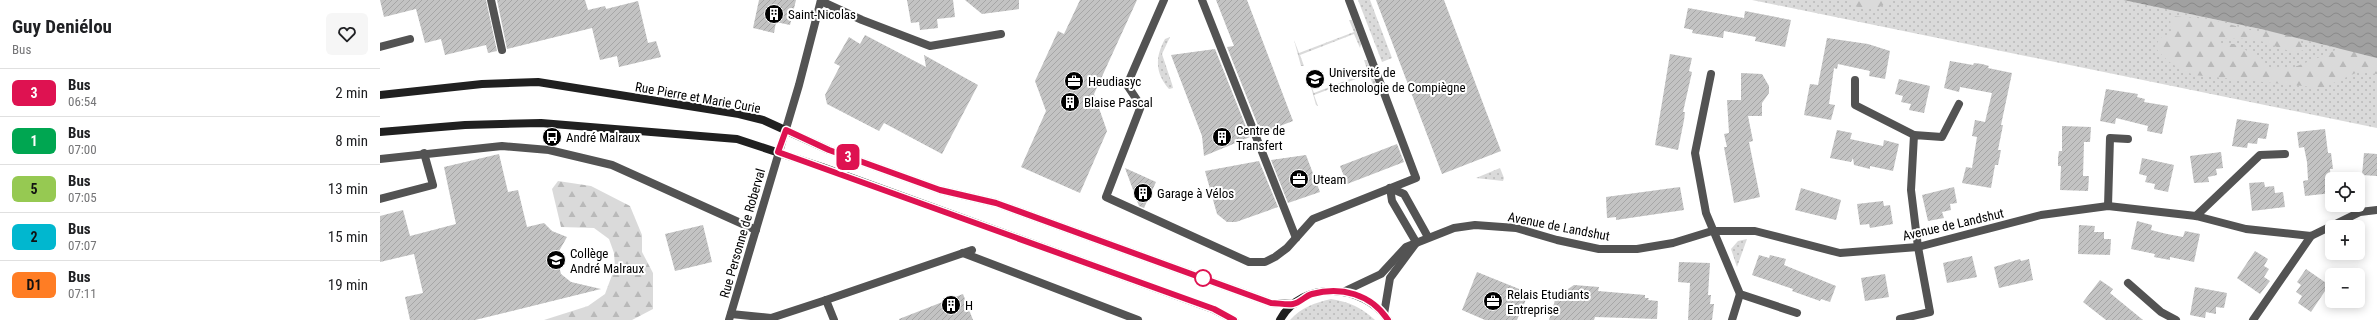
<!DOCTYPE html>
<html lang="fr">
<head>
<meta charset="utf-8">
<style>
  :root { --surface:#fff; --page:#f6f6f6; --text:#202124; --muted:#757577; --line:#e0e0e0 }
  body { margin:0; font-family:"Roboto Condensed",sans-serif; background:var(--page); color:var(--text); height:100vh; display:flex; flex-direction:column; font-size:15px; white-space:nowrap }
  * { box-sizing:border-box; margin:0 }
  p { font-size:13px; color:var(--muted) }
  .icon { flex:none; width:22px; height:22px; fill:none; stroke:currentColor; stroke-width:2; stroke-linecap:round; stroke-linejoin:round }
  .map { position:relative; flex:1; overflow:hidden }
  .drawer { display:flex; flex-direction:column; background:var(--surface); width:380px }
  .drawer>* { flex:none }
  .badge { padding:0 8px; border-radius:6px; font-size:14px; line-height:26px }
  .controls { position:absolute; left:1945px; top:172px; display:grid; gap:8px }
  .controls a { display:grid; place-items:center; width:40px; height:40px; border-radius:6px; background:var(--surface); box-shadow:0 2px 10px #0003; font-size:20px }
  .map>.badge { position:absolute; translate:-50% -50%; box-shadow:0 0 0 2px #fff }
  .round { display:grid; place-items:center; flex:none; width:42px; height:42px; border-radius:6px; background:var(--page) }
  .head { display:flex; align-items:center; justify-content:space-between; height:68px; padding:0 12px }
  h1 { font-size:19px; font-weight:700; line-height:30px }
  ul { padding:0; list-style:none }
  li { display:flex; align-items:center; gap:12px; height:48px; padding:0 12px; border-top:1px solid var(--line) }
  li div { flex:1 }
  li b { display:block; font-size:15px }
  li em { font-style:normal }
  li .badge { min-width:44px; font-weight:700; text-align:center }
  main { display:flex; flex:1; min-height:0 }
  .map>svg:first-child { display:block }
  .grass { fill:url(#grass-dots) }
  .forest { fill:url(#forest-firs) }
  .water { fill:url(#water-waves) }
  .building { fill:url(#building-hatch) }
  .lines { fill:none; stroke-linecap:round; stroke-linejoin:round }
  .lane { stroke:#535353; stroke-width:8 }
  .street { stroke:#535353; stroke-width:8 }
  .secondary { stroke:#202020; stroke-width:8 }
  .line-casing { stroke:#fff; stroke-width:9 }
  .line { stroke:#de1251; stroke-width:6 }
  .stop-dot { fill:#fff; stroke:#de1251; stroke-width:2 }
  .labels { text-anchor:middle; stroke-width:4; stroke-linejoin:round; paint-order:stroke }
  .poi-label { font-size:13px; fill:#000; stroke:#fff; text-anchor:start }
  .street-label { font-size:13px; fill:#000; stroke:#fff }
</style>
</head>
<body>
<main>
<section class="drawer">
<div class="head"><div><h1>Guy Deniélou</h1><p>Bus</p></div><a class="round"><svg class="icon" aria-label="heart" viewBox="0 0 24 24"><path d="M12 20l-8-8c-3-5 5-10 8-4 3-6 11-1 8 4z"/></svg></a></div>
<ul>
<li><span class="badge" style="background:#de1251;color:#fff">3</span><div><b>Bus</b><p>06:54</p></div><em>2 min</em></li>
<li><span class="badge" style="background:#00a651;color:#fff">1</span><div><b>Bus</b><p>07:00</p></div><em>8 min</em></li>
<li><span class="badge" style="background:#96c952;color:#111">5</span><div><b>Bus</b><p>07:05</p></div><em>13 min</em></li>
<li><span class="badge" style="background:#01b7cf;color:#111">2</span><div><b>Bus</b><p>07:07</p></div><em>15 min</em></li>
<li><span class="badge" style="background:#ff7d24;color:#111">D1</span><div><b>Bus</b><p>07:11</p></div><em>19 min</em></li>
</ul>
</section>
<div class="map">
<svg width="1997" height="320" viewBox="0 0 1997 320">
  <defs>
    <pattern id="grass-dots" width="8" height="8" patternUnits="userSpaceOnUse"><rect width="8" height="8" fill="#dadada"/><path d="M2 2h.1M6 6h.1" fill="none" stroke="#b9b9b9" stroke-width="1.8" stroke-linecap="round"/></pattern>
    <pattern id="forest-firs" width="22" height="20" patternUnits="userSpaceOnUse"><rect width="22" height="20" fill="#dadada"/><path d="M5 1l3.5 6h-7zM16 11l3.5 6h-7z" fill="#b9b9b9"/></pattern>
    <pattern id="water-waves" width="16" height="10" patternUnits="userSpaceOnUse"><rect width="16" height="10" fill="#a1a1a1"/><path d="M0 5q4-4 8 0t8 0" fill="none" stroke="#898989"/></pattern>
    <pattern id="building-hatch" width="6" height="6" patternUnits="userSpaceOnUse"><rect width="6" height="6" fill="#c3c3c3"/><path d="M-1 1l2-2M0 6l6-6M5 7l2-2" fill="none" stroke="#a6a6a6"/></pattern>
  </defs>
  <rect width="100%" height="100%" fill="#fff"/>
  <g class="grass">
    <path d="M978 0H990L1012 58 1002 62Z"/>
    <path d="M1372 0H1743L1885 30 1997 58V128Z"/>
    <path d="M969 20H972L981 44 980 48 974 34 920 55 924 66H921L914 40 919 53 974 32Z"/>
    <path d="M790 37 782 54 792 84 793 88 789 89C775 73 775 57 785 39Z"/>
    <path d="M984 60H987L996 84 994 88 989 74 934 95 938 106 936 105 929 80 934 93 988 72Z"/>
    <path d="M1120 168 1124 178 1123 181 1096 178Z"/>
    <path d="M1367 239 1357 267 1351 249 1358 241Z"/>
    <path d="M951 299C969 302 981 307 995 320H910C922 307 934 303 951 299Z"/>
  </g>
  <g class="forest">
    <path d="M1470 0H1514L1495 9 1472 6Z"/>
    <path d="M1790 16 1830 19 1874 31 1913 30 1925 49C1913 57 1893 44 1880 41 1868 38 1854 39 1842 39L1837 44H1854L1881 58 1889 67 1912 68 1948 54 1970 42 1997 51V74L1978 72 1942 88 1814 75C1796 68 1786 61 1775 47L1780 38 1791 33Z"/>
    <path d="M178 181 211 186 250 206 262 235V252L273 273V309L252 320H164L208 306 225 294 235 267 234 253 229 239 214 228 181 227 172 189Z"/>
  </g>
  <path class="water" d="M1743 0H1997V58L1885 30Z"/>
  <g class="building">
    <path d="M0 0H106L117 51 108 53 106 45 65 55 61 39 45 43 36 9 4 17Z"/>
    <path d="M117 0H205L208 10 225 6 226 9 258 1 268 43 276 41 281 57 239 67 237 56 220 60 212 28 127 49Z"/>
    <path d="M379 0H416L410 25 396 22 394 33 373 28Z"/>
    <path d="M527 0H573L575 17 557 19 558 28 540 30 539 22 531 23Z"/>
    <path d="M585 0H639V9L602 14Z"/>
    <path d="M700 0H757L714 94 727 131 700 193 641 167 666 111 655 81 678 31 684 34Z"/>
    <path d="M836 0H867L913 121 881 133 847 47 854 46Z"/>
    <path d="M996 0H1064L1121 151 1062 174Z"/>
    <path d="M1308 8 1364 18 1365 11 1411 20 1405 47 1375 41 1376 37 1344 31 1343 38 1312 33 1313 30 1304 28Z"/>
    <path d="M485 35 546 67 544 55 598 85 562 154 504 123 499 131 447 104 445 95 460 66 454 63 469 37 480 44Z"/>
    <path d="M1447 38 1488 44 1510 51 1505 79 1489 76 1490 71 1458 64 1457 69 1454 68 1449 104 1455 105 1451 120 1424 115 1430 84 1438 85Z"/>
    <path d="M835 49 870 137 824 156 822 136 791 55Z"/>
    <path d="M1290 54 1312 58 1309 71 1312 72 1303 112H1305L1304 120 1298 150 1275 145Z"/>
    <path d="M1570 61 1593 65 1594 63 1602 64 1609 66 1608 68 1632 73 1621 125H1623L1618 150H1621L1618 165H1615L1611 188 1582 183 1586 167 1592 168 1597 137 1592 136 1595 120 1605 122 1612 93 1580 87 1579 92 1564 88Z"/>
    <path d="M1361 73 1382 74 1389 86V93L1382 103V116H1368L1373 141 1369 142 1380 197 1354 203 1344 147H1347L1344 134 1349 133 1347 100H1361Z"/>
    <path d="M1519 79 1550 86 1544 113 1529 110 1531 104 1521 102 1523 96 1515 94Z"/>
    <path d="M1726 89 1758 94 1757 97 1765 99 1764 102 1788 106 1782 134 1767 131 1768 126 1736 118 1735 124 1720 121Z"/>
    <path d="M1857 119 1889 124 1886 139 1878 138 1877 144 1868 143 1867 148 1852 146Z"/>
    <path d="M1682 126 1711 127 1710 142H1704L1703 176H1709L1708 191 1680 190 1681 166H1678V158L1679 151H1682Z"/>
    <path d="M1945 129 1948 153H1951L1953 169H1950L1952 193 1925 196 1923 181 1928 180 1927 162 1924 147 1919 148 1917 132Z"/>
    <path d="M1457 130 1472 133 1470 139 1503 146 1504 140 1519 144 1513 171 1490 166V169L1474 165 1473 158 1471 162 1450 158Z"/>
    <path d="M1017 144 1024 162 967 184 960 166Z"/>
    <path d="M1841 152 1843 168 1836 169 1837 175 1828 177 1829 182 1814 183 1810 156Z"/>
    <path d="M1984 153 1997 154V176L1982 175Z"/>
    <path d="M119 154 128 192 138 190 147 227 164 223 172 231 187 237 179 251 177 258 181 274 191 282 221 289 95 320H30L25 297 43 293 34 254 0 262V216L23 210 30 236 76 224 64 167Z"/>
    <path d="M926 155 940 192 908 203 891 160Z"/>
    <path d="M1762 158 1794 165 1788 192 1774 189 1775 184 1765 182 1767 176 1759 174Z"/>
    <path d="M879 161 898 207 856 222H847L837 214 825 171Z"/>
    <path d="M745 168 776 182 764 208 759 206Z"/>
    <path d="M1884 182 1885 187 1894 186 1895 193 1903 192 1905 207 1872 211 1869 183Z"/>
    <path d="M1300 187 1304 210 1236 220V217L1227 218 1226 197Z"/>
    <path d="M1574 187 1577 203 1570 204 1571 210 1562 212 1564 218 1548 221 1542 195Z"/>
    <path d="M1421 188 1461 200 1456 220 1415 210Z"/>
    <path d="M1503 201 1504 206 1510 205 1513 224 1490 228 1489 224 1480 225 1477 204Z"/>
    <path d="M1757 221 1772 225 1771 230 1787 234 1803 237 1805 231 1820 234 1814 262 1790 257V260L1774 257 1775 254 1751 249Z"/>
    <path d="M323 225 332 262 295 271 285 234Z"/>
    <path d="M1699 225 1715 226 1714 232H1724V239H1731L1730 255 1698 254Z"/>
    <path d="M1875 251 1888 259 1884 266 1889 269 1884 277 1890 281 1880 294 1857 278Z"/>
    <path d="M1379 255 1389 258 1390 255 1406 259 1404 265 1456 286 1450 302 1441 299 1440 301 1412 291 1413 289 1372 275Z"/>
    <path d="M1592 256 1597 277 1567 283 1563 263Z"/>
    <path d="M1640 259 1641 261 1649 259 1653 280 1619 288 1614 267Z"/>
    <path d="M1299 262 1330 263 1328 295H1331L1330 304H1334L1332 320H1308L1310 283 1298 282Z"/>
    <path d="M1926 269 1949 285 1931 312 1918 303 1922 296 1916 292 1921 285 1917 282Z"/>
    <path d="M1097 272 1149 293 1137 320H1105L1082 310Z"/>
    <path d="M1505 274 1509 297 1485 301 1481 278Z"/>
    <path d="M1720 280 1733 289 1730 293 1763 320H1726L1703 302Z"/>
    <path d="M1194 285 1219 287 1218 291 1265 295V298H1269L1268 300 1278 301 1277 319 1215 317 1214 320H1169L1176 297H1187L1188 289Z"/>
    <path d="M1815 287 1847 293 1844 308 1836 307V314L1826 312 1825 318 1810 315Z"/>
    <path d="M583 294 593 320H519V319Z"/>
  </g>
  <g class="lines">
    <g class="lane">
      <path d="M784 0 747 85 761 106 726 197 869 262H885L895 257 907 248 933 219 1036 178 969 0"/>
      <path d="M822 0 916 238"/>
      <path d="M441 1 482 20 550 46 621 34"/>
      <path d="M0 47 30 39"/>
      <path d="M1331 74 1315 153 1326 213 1360 294 1417 313"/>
      <path d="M1475 80V105L1534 135"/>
      <path d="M0 159 122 146 169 150 232 165 376 230"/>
      <path d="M1010 188 1024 194 1048 237"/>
      <path d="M1010 188 1012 201 1036 242"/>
      <path d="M0 199 53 185 44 153"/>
      <path d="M1728 206 1730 138 1748 139"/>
      <path d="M1816 216 1880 155 1905 154"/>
      <path d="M583 253 758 320"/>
      <path d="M1748 283 1781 312 1796 320"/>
      <path d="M351 314 391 318 446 300"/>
      <path d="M1520 319 1550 312 1538 247 1531 190 1534 135 1562 137 1579 104"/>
      <path d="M454 320 446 300 592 250"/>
      <path d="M1352 320 1360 294"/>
      <path d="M1873 320 1931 236"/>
    </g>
    <g class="street">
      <path d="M111 0 122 50"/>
      <path d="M965 291 1001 274 1026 247 1074 228 1095 225 1136 228 1177 240 1219 249H1257L1293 243 1332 231H1375L1460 253 1538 247 1661 215 1728 206 1816 216 1866 229 1931 236 1980 212 1997 210"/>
      <path d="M1004 314 1010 278 1036 243"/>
      <path d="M349 320 419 85 441 0"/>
    </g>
    <g class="secondary">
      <path d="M0 95 102 84 158 82 359 114 383 120 449 150 560 190 616 203 891 303 914 304"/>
      <path d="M0 132 85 125 161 123 357 139 442 167 833 309 854 320"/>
      <path d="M900 320C922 279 984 284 1008 320"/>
    </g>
  </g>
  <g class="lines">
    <defs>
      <path id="line" d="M854 320 834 309 398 152 406 130 449 150 560 190 616 203 891 303C898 303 906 305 913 304 920 303 925 296 932 294 961 286 991 294 1008 320"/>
    </defs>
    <use href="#line" class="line-casing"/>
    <use href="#line" class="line"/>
  </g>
  <defs>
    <symbol id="building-disc" viewBox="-11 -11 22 22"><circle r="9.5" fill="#000" stroke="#fff"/><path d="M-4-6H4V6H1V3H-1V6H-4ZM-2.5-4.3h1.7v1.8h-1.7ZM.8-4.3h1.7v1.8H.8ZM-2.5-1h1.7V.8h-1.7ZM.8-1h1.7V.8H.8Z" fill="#fff"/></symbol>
    <symbol id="university-disc" viewBox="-11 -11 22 22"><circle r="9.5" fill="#000" stroke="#fff"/><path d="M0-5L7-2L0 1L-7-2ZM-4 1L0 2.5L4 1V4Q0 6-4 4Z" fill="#fff"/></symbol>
    <symbol id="office-disc" viewBox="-11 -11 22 22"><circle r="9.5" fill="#000" stroke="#fff"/><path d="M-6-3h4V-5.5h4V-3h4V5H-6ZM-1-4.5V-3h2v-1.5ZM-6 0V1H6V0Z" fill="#fff"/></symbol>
    <symbol id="bus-disc" viewBox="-11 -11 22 22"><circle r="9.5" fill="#000" stroke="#fff"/><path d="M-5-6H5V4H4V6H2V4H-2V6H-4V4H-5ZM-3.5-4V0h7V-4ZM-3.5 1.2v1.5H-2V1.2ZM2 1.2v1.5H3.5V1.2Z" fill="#fff"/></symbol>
    <symbol id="school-disc" viewBox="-11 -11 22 22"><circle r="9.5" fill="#000" stroke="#fff"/><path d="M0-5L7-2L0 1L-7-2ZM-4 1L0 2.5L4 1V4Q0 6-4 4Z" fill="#fff"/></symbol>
  </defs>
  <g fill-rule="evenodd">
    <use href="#building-disc" x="383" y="3" width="22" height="22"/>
    <use href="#university-disc" x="924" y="68" width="22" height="22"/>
    <use href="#office-disc" x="683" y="70" width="22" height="22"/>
    <use href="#building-disc" x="679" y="91" width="22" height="22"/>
    <use href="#bus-disc" x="161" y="126" width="22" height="22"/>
    <use href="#building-disc" x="831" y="126" width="22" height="22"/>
    <use href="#office-disc" x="908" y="168" width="22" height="22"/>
    <use href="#building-disc" x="752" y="182" width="22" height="22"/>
    <use href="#school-disc" x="165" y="249" width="22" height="22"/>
    <use href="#office-disc" x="1102" y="290" width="22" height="22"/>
    <use href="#building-disc" x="560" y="294" width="22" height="22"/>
  </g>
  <circle class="stop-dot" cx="823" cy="278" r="8"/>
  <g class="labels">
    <g class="poi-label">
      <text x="408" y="19">Saint-Nicolas</text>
      <text x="949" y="77">Université de<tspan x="949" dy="15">technologie de Compiègne</tspan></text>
      <text x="708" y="86">Heudiasyc</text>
      <text x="704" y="107">Blaise Pascal</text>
      <text x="856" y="135">Centre de<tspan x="856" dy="15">Transfert</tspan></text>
      <text x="186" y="142">André Malraux</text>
      <text x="933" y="184">Uteam</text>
      <text x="777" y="198">Garage à Vélos</text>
      <text x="190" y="258">Collège<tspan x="190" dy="15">André Malraux</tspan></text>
      <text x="1127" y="299">Relais Etudiants<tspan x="1127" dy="15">Entreprise</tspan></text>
      <text x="585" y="310">H</text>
    </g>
    <g class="street-label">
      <text transform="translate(318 97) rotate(10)" y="5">Rue Pierre et Marie Curie</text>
      <text transform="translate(1573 224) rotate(-13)" y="5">Avenue de Landshut</text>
      <text transform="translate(1179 226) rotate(11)" y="5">Avenue de Landshut</text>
      <text transform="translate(362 233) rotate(-74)" y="5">Rue Personne de Roberval</text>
    </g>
  </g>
</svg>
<div class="controls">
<a><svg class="icon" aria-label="locate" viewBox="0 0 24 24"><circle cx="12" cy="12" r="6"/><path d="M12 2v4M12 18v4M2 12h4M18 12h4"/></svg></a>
<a>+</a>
<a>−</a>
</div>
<b class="badge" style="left:468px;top:157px;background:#de1251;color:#fff">3</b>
</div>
</main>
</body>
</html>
